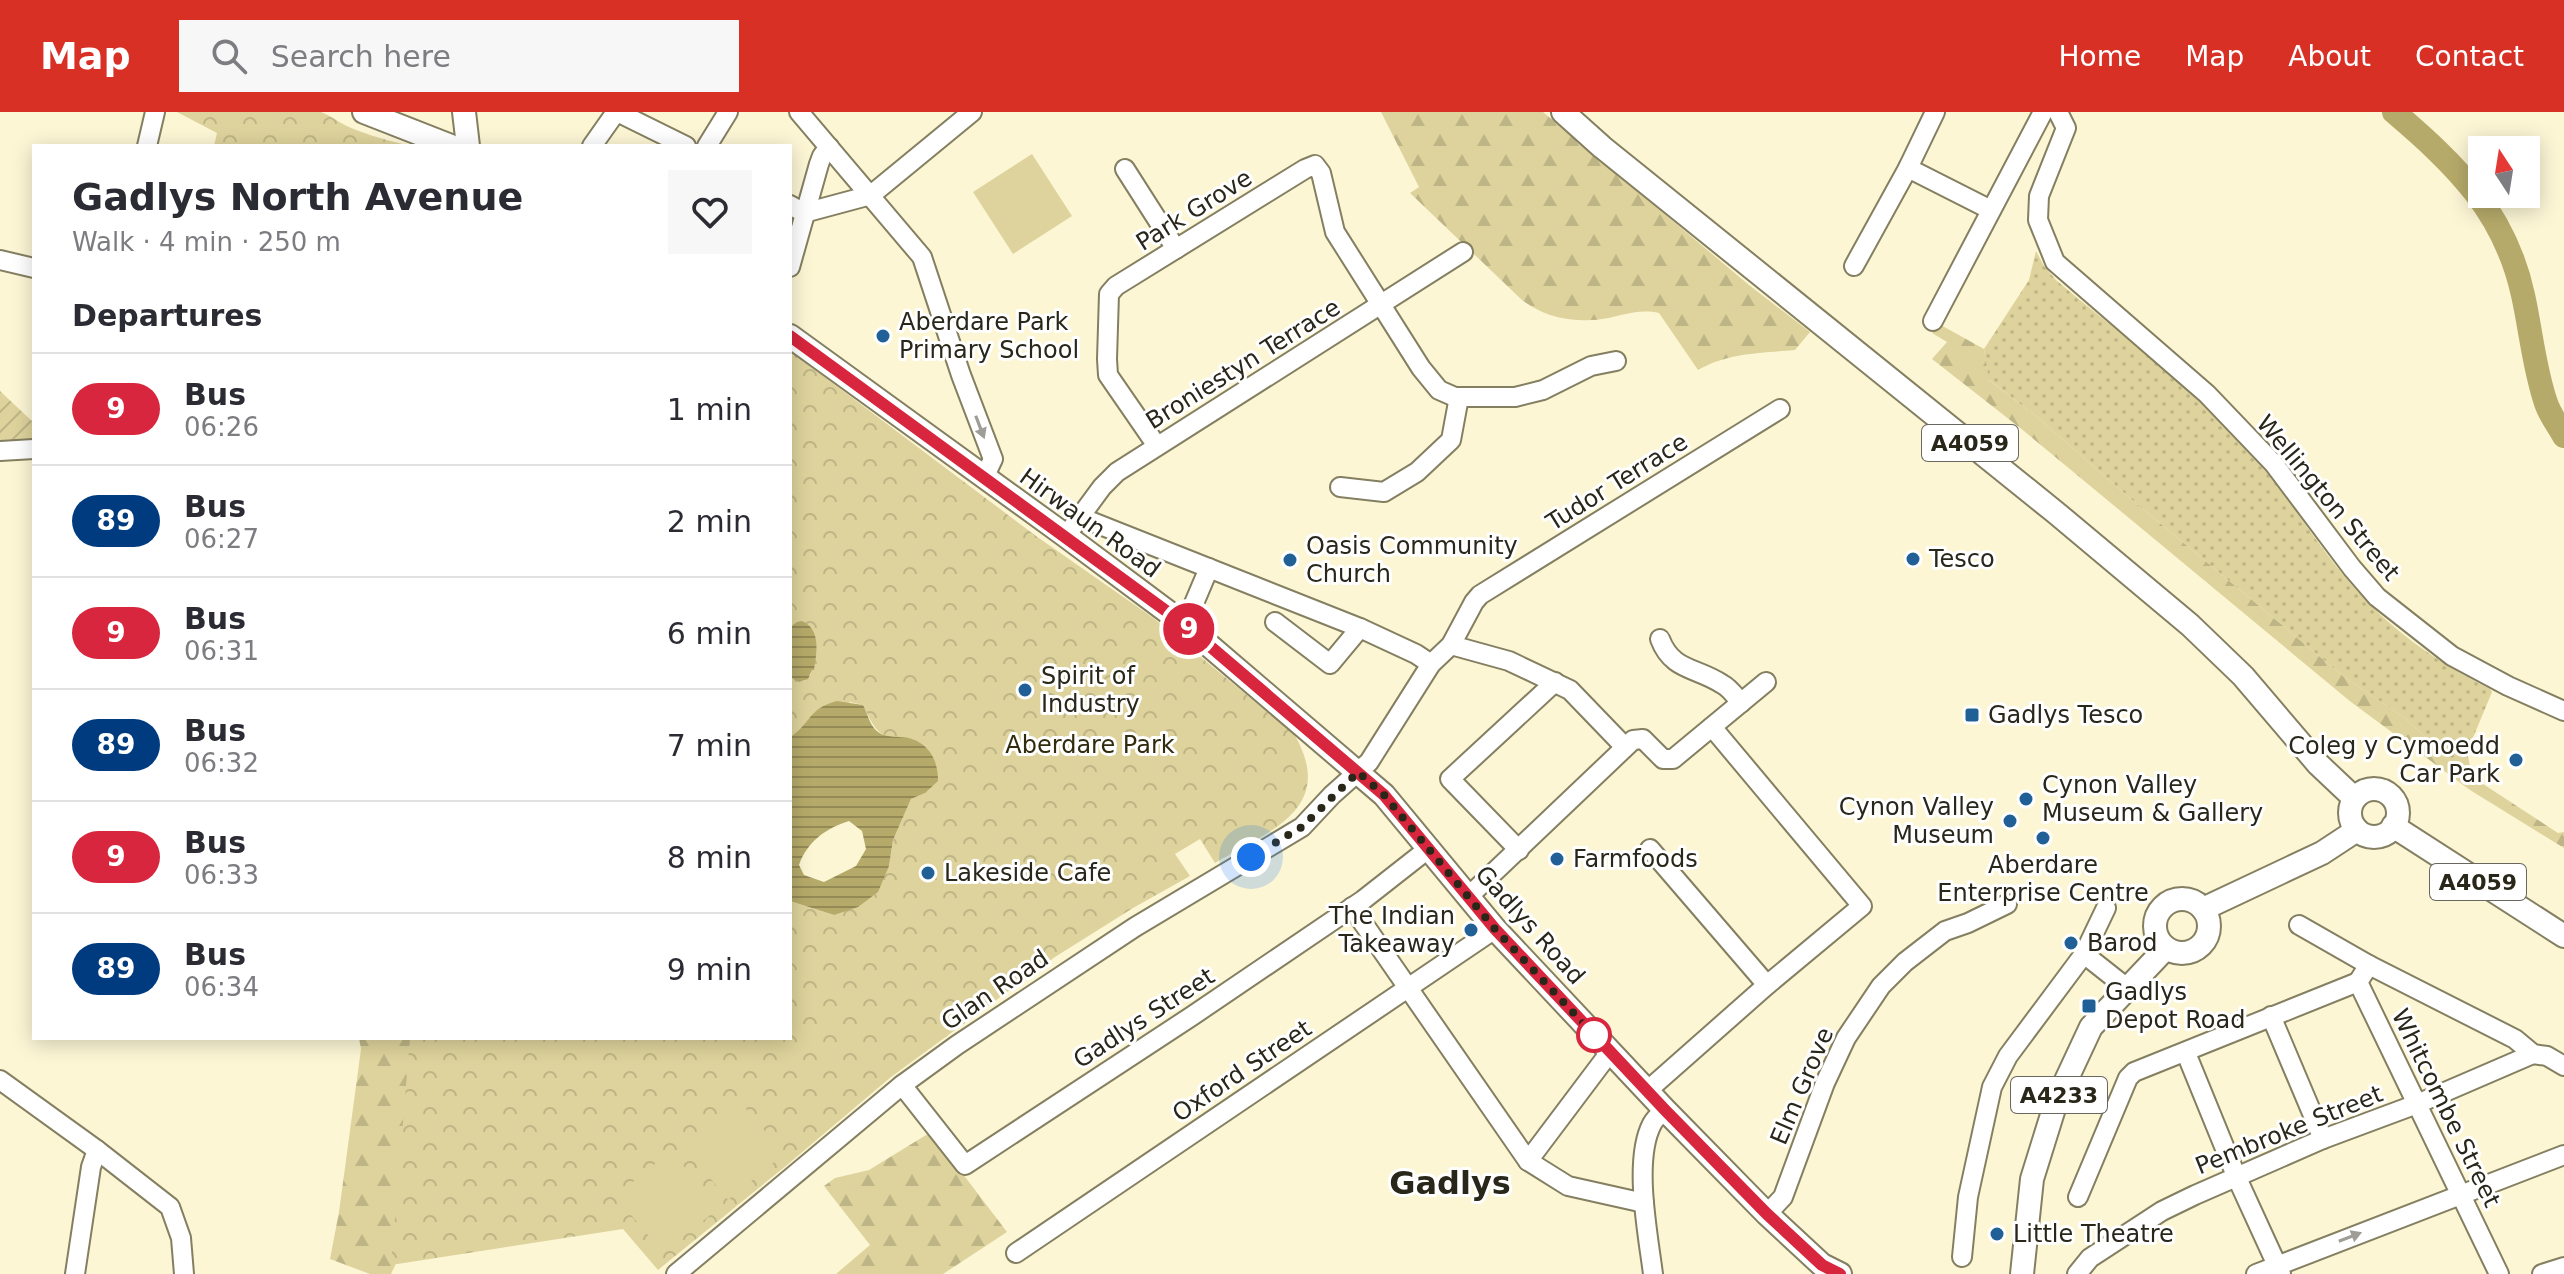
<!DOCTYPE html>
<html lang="en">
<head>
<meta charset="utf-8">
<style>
  :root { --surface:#fff; --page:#f7f7f7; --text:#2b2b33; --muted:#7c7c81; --line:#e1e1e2; --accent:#d93025 }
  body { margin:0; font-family:"DejaVu Sans",sans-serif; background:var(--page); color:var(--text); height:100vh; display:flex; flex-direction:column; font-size:30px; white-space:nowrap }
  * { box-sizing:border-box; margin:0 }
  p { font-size:26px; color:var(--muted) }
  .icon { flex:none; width:44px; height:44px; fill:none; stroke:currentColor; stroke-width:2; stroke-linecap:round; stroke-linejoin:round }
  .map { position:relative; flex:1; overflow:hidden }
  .sheet { position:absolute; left:32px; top:32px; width:760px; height:896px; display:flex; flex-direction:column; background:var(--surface); border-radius:0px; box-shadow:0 4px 20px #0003 }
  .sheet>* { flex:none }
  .badge { padding:0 16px; border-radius:26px; font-size:28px; line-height:52px }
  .needle { width:52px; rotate:348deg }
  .tools { position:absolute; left:2468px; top:24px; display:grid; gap:16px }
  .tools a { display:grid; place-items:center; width:72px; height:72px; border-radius:0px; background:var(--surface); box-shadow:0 4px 20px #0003; font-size:40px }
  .you { position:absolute; width:40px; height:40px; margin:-20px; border:6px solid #fff; border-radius:50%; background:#1a73e8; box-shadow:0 0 0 12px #1a73e833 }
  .map>.badge { position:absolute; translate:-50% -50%; box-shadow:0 0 0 4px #fff }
  h2 { padding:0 40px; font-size:30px; line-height:72px }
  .round { display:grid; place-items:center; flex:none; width:84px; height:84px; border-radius:0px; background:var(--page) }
  .overview { display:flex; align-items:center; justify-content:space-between; height:136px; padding:0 40px }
  h1 { font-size:38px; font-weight:700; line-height:60px }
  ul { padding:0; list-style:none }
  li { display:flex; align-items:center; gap:24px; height:112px; padding:0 40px; border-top:2px solid var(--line) }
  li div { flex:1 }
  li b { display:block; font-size:30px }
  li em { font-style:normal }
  li .badge { min-width:88px; font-weight:700; text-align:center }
  header { display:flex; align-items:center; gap:48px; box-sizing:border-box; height:112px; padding:0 40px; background:var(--accent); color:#fff }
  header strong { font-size:38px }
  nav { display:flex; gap:44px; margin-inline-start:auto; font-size:28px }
  .search { width:560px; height:72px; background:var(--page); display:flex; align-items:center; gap:20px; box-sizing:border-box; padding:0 28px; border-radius:0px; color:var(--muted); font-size:30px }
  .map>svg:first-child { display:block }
  .grass { fill:url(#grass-dots) }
  .forest { fill:url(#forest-firs) }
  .park { fill:url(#park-crowns) }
  .garden { fill:url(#garden-furrows) }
  .pitch { fill:#ded39c }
  .water { fill:url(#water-rules); fill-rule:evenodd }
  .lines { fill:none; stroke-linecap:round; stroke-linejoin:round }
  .river { stroke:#b6aa6a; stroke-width:24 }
  .minor-casing { stroke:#847f61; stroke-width:22 }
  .major-casing { stroke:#847f61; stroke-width:26 }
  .minor { stroke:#fff; stroke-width:18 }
  .major { stroke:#fff; stroke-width:22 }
  .oneway { fill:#9f9d98 }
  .line-casing { stroke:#fff; stroke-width:18 }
  .line { stroke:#d7263d; stroke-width:12 }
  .walk { stroke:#29261a; stroke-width:8; stroke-dasharray:0 14.4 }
  .poi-dot { fill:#216096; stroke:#fff; stroke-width:3 }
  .stop-dot { fill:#fff; stroke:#d7263d; stroke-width:4 }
  .labels { text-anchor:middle; stroke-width:6; stroke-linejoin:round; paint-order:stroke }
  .shield { fill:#fff; stroke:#69675f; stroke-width:2 }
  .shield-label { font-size:22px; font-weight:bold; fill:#29261a }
  .street-label { font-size:24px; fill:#29261a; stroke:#fff }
  .poi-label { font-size:24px; fill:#29261a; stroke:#fff; text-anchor:start }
  .park-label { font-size:24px; fill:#312c0e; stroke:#fff }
  .district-label { font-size:32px; font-weight:bold; fill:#29261a; stroke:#fff }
</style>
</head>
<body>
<header>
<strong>Map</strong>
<div class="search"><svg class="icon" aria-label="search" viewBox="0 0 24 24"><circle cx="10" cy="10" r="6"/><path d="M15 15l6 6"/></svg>Search here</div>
<nav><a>Home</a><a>Map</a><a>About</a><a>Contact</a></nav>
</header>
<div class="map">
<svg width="2564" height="1162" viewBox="0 0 2564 1162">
  <defs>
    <pattern id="grass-dots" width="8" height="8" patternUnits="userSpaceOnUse" patternTransform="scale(2)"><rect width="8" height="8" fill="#ded39c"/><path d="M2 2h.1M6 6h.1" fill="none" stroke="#beb586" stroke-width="1.8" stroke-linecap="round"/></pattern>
    <pattern id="forest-firs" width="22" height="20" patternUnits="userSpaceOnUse" patternTransform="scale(2)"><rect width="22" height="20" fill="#ded39c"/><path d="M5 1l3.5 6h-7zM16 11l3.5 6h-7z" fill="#beb586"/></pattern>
    <pattern id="park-crowns" width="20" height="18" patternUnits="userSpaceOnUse" patternTransform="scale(2)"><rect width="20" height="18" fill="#ded39c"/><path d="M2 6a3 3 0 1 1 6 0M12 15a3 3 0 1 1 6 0" fill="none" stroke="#beb586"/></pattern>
    <pattern id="garden-furrows" width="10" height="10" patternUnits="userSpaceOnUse" patternTransform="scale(2)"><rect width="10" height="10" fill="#ded39c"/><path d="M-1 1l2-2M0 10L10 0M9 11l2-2" fill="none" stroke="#beb586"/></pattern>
    <pattern id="water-rules" width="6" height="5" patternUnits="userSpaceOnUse" patternTransform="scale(2)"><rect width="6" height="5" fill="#b6aa6a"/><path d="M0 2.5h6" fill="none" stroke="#948a56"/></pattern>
  </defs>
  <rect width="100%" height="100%" fill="#fcf6d5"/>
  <path class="grass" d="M2036 139 2044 154 2056 168C2116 219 2180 265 2235 323 2278 368 2310 424 2350 471 2388 516 2438 551 2490 577L2492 580 2467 640 2471 658 2479 663 2482 672 2454 653 2406 607 2343 564 2131 387 2037 305 1988 267 1984 237 2029 168Z"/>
  <g class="forest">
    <path d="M1381 0H1543L1749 173 1810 220 1795 238C1761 241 1727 241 1698 258L1659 201C1635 196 1619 206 1595 208 1566 209 1546 205 1522 188L1410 81 1419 75Z"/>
    <path d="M1939 212 1984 237 1989 268 2037 305 2131 387 2343 564 2406 607 2454 653 2558 721 2564 720V736L2470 678 2351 590 2024 319 1932 247 1947 230 1932 221Z"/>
    <path d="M359 926H413L400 1143 391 1162H370L330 1147 339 1100 361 937Z"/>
    <path d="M931 1020 1007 1120 943 1162H836L870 1133 824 1074 835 1066 869 1058Z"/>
  </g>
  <g class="park">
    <path d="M177 0H321C332 4 339 11 349 15 370 24 390 29 411 34H214L217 21Z"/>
    <path d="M790 239 1036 424 1152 505 1294 622C1338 697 1268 720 1215 751L1200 727 1175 742 1190 764 1133 796 1055 845 891 965 787 1053 658 1158 623 1117 391 1153 410 926H790V789L834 803 889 754 893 728 911 687 925 681 914 627C878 625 878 624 863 593L850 590 790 625V565L804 569 811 562 814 522 792 513 790 515Z"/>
  </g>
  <path class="garden" d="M0 279 34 311V331L0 333Z"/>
  <g class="pitch">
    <path d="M1032 42 1072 104 1013 142 973 80Z"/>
    <path d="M737 986 784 1042 728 1088 682 1032Z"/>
    <path d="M671 1039 719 1096 663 1141 615 1084Z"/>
  </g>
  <g class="water">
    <path d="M802 509C821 517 817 540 814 558H812L808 567 799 570 790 565V515L797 510Z"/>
    <path d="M837 589 863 593C867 600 869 610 874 616 884 629 902 622 915 628 932 636 938 651 938 669L925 681 911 687 893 728 889 754 878 780 858 795 834 803 790 789V625C812 611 807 597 837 589ZM849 709 862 719 866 737 856 754 824 770 804 763 799 753C807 730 826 716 849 709Z"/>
  </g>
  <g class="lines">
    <path class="river" d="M2394 0C2456 53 2505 100 2523 183 2531 219 2534 256 2546 291 2550 303 2558 313 2564 324"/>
    <defs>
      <g id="minor">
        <path d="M617 0 686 34"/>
        <path d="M799 0 922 145 961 263 993 347 984 366"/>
        <path d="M2058 0 2066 16 2039 84 2038 108 2055 150 2207 282 2274 352 2352 456 2377 485 2452 544 2508 574 2564 599"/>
        <path d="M147 34 155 0"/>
        <path d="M592 34 616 0"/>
        <path d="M707 34 728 0"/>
        <path d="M1908 56 1991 98"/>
        <path d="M1125 57 1176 137"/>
        <path d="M790 93 804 101 871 83 972 0"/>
        <path d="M0 148 34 156"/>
        <path d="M1854 154 1908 56 1935 0"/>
        <path d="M790 155 819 52 822 44 829 35"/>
        <path d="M1933 209 2043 0"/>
        <path d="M1157 334 1108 263 1107 247 1109 182 1116 174 1305 57 1315 53 1321 61 1335 120 1421 256 1439 278 1455 285H1515L1543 278 1591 254 1616 249"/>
        <path d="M0 339 34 337"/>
        <path d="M1340 375 1384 380 1417 360 1451 328 1459 285"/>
        <path d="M1080 405 1360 516 1416 542 1431 552"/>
        <path d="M1066 424 1102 375 1117 360 1463 140"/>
        <path d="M1192 496 1209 456"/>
        <path d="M1275 510 1330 552 1360 516"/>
        <path d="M1660 527C1672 559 1696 555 1722 572 1730 576 1735 584 1741 591"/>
        <path d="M1451 533 1509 549 1570 578 1624 634"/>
        <path d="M1650 737 1767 873"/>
        <path d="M1519 738 1450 667 1555 570"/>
        <path d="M1469 784 1633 628 1643 627 1663 647H1673L1766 570"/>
        <path d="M1352 795 1528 1049 1568 1074 1644 1091"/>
        <path d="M2299 813 2369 853 2515 927 2533 942 2547 944 2564 954"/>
        <path d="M2084 842 2127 876"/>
        <path d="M2369 853 2358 870 2499 1162"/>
        <path d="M2271 904 2323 1027"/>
        <path d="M2186 941 2237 1066 2281 1162"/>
        <path d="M0 968 97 1038 170 1095 181 1126 184 1162"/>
        <path d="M902 973 965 1053 1192 904 1363 788 1428 737"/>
        <path d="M1647 979 1767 873 1862 794 1712 615"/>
        <path d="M1528 1049 1610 940"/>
        <path d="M2078 1085 2128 966 2134 960 2358 870"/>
        <path d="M1767 1102 1783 1085 1825 971 1846 926 1881 874 1905 850 1945 819 1968 811 2007 792"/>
        <path d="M1016 1141 1495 817"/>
        <path d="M1962 1145 1968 1085 1992 975 2008 944 2084 842 2106 796"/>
        <path d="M75 1162 91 1055 97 1038"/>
        <path d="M676 1162 902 973 957 933 1135 815 1302 715 1332 683 1369 650 1431 552 1451 533 1474 490 1480 483 1780 297"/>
        <path d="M1653 1162C1648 1122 1633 1048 1652 1012 1655 1006 1660 1002 1665 998"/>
        <path d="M2077 1162 2090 1146 2162 1099 2195 1083 2323 1027 2417 992 2533 942"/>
        <path d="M2256 1162 2564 1043"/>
        <path d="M2542 1162 2564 1155"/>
      </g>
      <g id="major">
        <path d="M364 0 451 34"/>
        <path d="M464 0 468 34"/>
        <path d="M1563 0 1602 35 2055 400 2190 513 2243 564 2318 652 2354 686"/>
        <path d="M790 224 1066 424 1184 512 1384 683 1495 817 1665 998 1767 1102 1822 1153 1840 1162"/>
        <circle cx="2374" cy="701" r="24"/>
        <path d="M2393 714 2564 824"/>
        <circle cx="2182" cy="814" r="27"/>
        <path d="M2203 797 2322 741 2357 718"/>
        <path d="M2022 1162 2032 1067 2056 990 2091 915 2166 836"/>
      </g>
    </defs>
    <use href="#minor" class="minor-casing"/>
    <use href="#major" class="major-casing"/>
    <use href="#minor" class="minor"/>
    <use href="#major" class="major"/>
  </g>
  <defs><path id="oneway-solid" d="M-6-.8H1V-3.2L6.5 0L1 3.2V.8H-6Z" transform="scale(2)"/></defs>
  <g class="oneway">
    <use href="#oneway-solid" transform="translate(980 315) rotate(69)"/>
    <use href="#oneway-solid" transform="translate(2350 1125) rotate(-21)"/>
  </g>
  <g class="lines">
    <defs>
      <path id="line" d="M790 224 1184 512 1384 683 1495 817 1665 998 1767 1102 1822 1153 1840 1162"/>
    </defs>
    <use href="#line" class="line-casing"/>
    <use href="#line" class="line"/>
    <path class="walk" d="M1251 745 1302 715 1358 660 1384 683 1495 817 1594 923"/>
  </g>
  <g class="poi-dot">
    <circle cx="883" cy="224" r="8"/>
    <circle cx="1913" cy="447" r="8"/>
    <circle cx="1290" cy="448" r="8"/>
    <circle cx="1025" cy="578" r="8"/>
    <rect x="1964" y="595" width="16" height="16" rx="4"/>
    <circle cx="2516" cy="648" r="8"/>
    <circle cx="2026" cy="687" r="8"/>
    <circle cx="2010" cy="709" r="8"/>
    <circle cx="2043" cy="726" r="8"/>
    <circle cx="1557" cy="747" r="8"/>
    <circle cx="928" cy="761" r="8"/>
    <circle cx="1471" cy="818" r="8"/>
    <circle cx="2071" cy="831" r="8"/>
    <rect x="2081" y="886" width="16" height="16" rx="4"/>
    <circle cx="1997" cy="1122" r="8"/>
  </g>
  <circle class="stop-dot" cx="1594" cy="923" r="16"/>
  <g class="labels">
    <g class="shield">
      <rect x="1922" y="313" width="96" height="36" rx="6"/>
      <rect x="2430" y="752" width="96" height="36" rx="6"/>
      <rect x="2011" y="965" width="96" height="36" rx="6"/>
    </g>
    <g class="shield-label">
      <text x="1970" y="339">A4059</text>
      <text x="2478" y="778">A4059</text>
      <text x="2059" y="991">A4233</text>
    </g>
    <g class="street-label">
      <text transform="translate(1194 98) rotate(-32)" y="8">Park Grove</text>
      <text transform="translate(1243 252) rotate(-32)" y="8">Broniestyn Terrace</text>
      <text transform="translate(1617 370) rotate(-32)" y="8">Tudor Terrace</text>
      <text transform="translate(2328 386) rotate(50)" y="8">Wellington Street</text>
      <text transform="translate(1090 411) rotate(36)" y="8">Hirwaun Road</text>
      <text transform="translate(1530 813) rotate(48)" y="8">Gadlys Road</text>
      <text transform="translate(995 878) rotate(-34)" y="8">Glan Road</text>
      <text transform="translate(1144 906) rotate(-33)" y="8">Gadlys Street</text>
      <text transform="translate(1242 959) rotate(-34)" y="8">Oxford Street</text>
      <text transform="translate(1802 974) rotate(-67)" y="8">Elm Grove</text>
      <text transform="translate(2446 996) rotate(64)" y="8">Whitcombe Street</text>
      <text transform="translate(2289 1018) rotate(-22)" y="8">Pembroke Street</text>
    </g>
    <g class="poi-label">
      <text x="899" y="218">Aberdare Park<tspan x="899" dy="28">Primary School</tspan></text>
      <text x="1306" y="442">Oasis Community<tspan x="1306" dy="28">Church</tspan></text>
      <text x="1929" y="455">Tesco</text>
      <text x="1041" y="572">Spirit of<tspan x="1041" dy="28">Industry</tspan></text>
      <text x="1988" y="611">Gadlys Tesco</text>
      <text x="2500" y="642" text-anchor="end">Coleg y Cymoedd<tspan x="2500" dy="28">Car Park</tspan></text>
      <text x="2042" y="681">Cynon Valley<tspan x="2042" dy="28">Museum &amp; Gallery</tspan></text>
      <text x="1994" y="703" text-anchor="end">Cynon Valley<tspan x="1994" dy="28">Museum</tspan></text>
      <text x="1573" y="755">Farmfoods</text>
      <text x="2043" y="761" text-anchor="middle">Aberdare<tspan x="2043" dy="28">Enterprise Centre</tspan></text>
      <text x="944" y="769">Lakeside Cafe</text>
      <text x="1455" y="812" text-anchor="end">The Indian<tspan x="1455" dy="28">Takeaway</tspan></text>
      <text x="2087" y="839">Barod</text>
      <text x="2105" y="888">Gadlys<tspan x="2105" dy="28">Depot Road</tspan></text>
      <text x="2013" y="1130">Little Theatre</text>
    </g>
    <g class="park-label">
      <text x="1090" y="641">Aberdare Park</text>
    </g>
    <g class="district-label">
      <text x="1450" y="1082">Gadlys</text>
    </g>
  </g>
</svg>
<div class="tools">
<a><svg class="needle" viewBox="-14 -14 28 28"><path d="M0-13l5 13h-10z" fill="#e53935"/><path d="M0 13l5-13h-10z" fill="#7c7c81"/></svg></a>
</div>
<div class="you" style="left:1251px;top:745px"></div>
<b class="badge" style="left:1189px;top:517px;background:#d7263d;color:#fff">9</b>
<section class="sheet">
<div class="overview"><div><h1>Gadlys North Avenue</h1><p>Walk · 4 min · 250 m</p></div><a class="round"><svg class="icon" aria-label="heart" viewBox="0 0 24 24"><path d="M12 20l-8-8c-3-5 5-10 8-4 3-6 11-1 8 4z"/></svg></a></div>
<h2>Departures</h2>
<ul>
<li><span class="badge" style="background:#d7263d;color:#fff">9</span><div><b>Bus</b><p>06:26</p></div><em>1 min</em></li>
<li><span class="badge" style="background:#003b80;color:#fff">89</span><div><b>Bus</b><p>06:27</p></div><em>2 min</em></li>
<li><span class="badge" style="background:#d7263d;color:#fff">9</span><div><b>Bus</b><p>06:31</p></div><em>6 min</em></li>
<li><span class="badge" style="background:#003b80;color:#fff">89</span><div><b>Bus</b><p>06:32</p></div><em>7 min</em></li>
<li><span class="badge" style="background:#d7263d;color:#fff">9</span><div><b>Bus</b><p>06:33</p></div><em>8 min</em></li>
<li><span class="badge" style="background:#003b80;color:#fff">89</span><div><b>Bus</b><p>06:34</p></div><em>9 min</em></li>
</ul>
</section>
</div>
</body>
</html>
